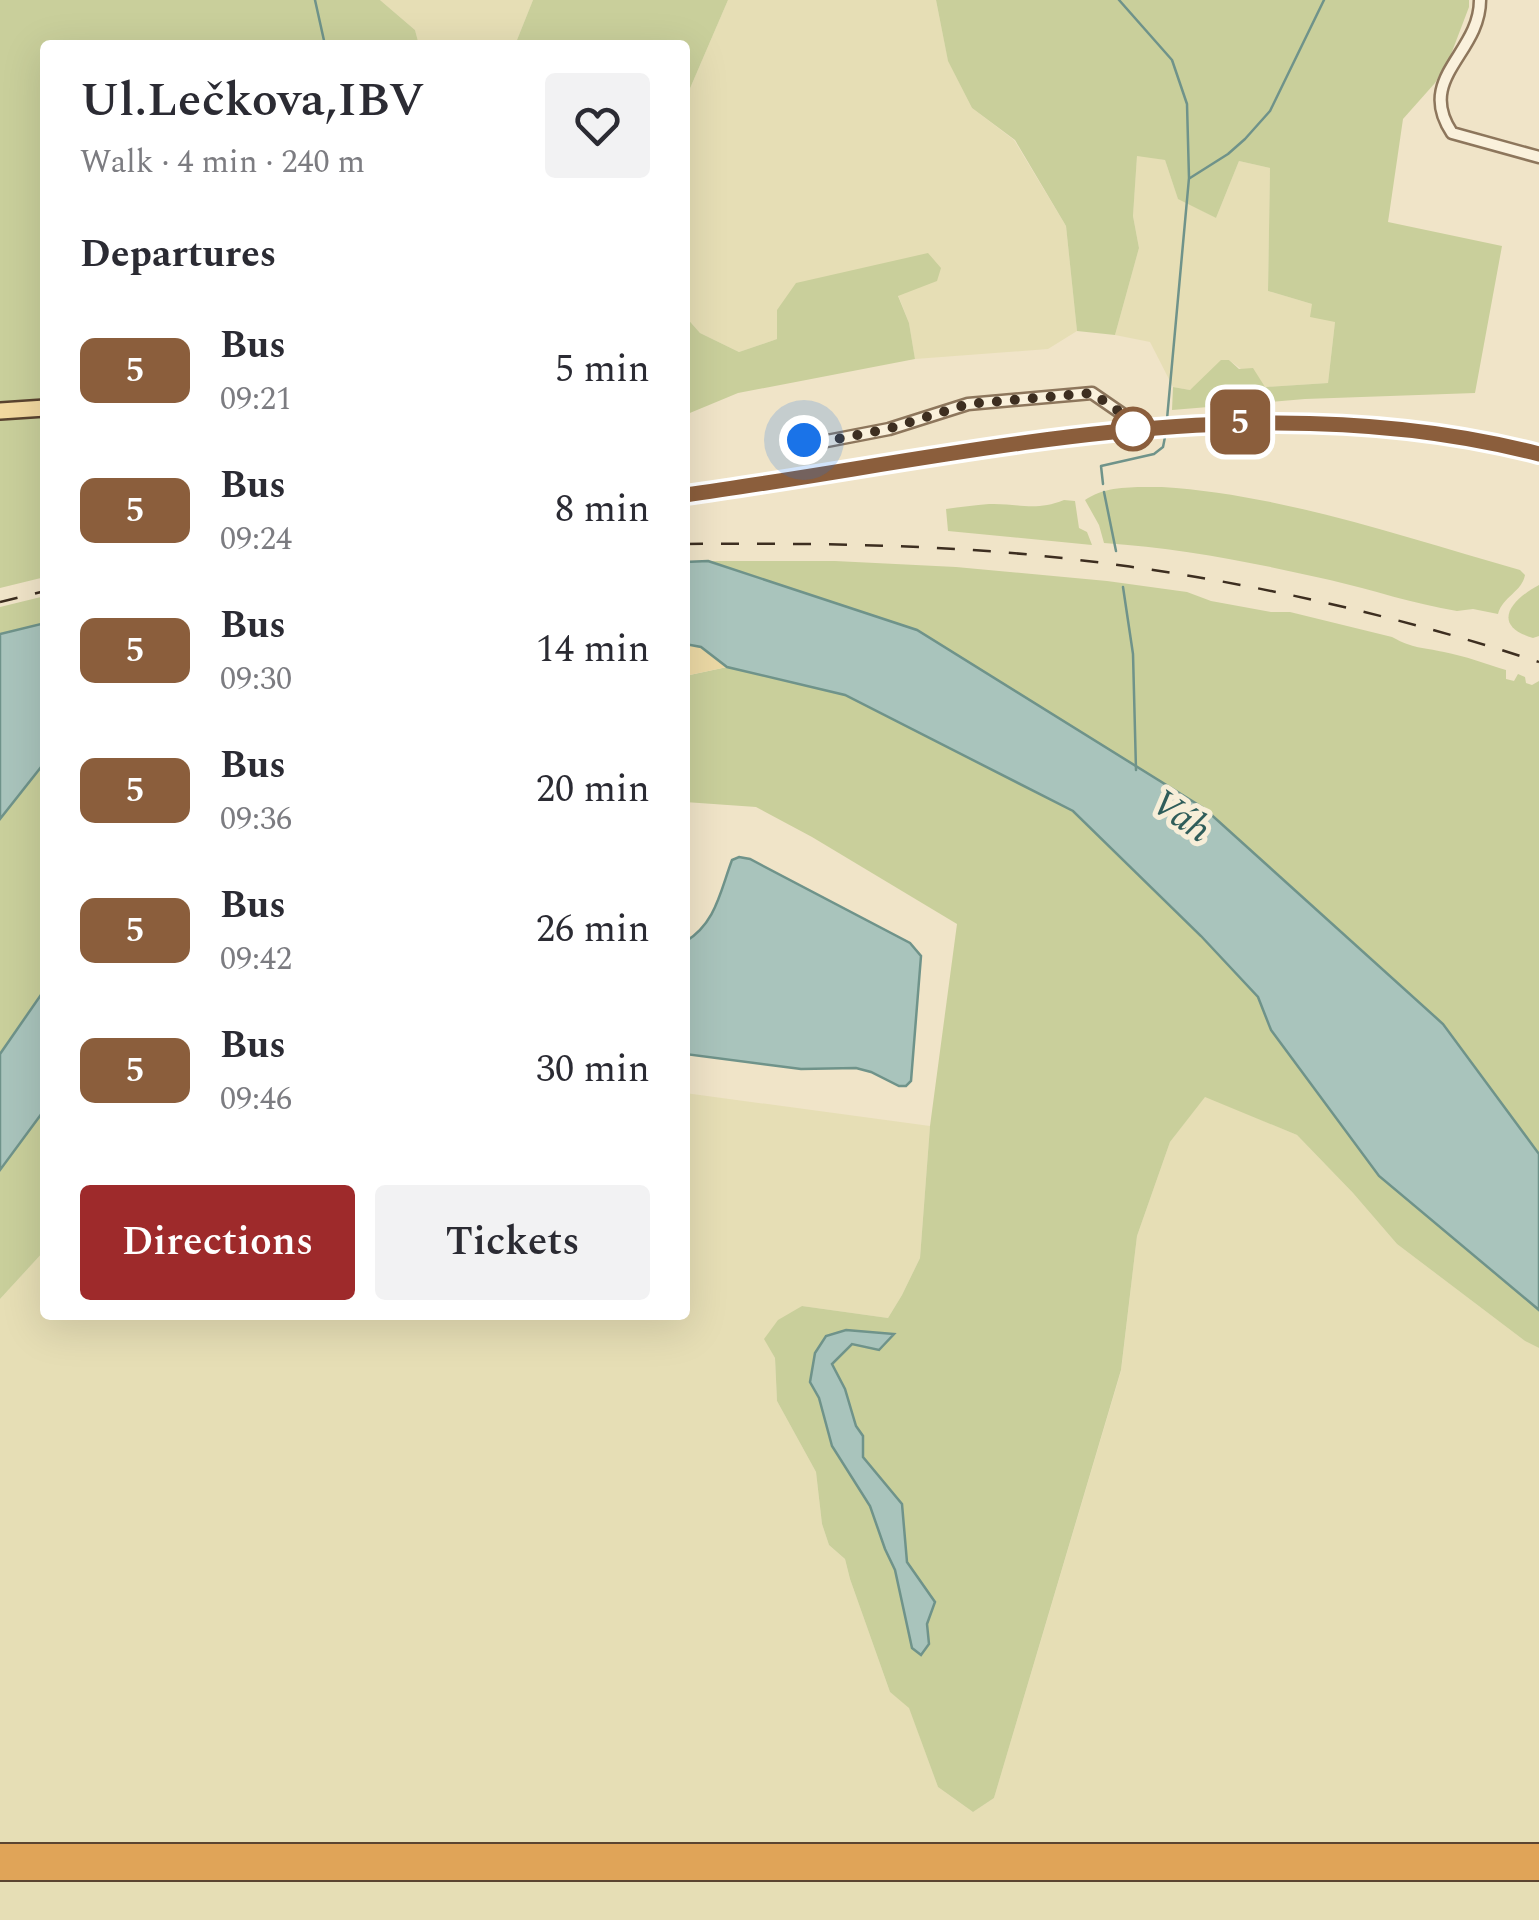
<!DOCTYPE html>
<html lang="en">
<head>
<meta charset="utf-8">
<style>
  :root { --surface:#fff; --page:#f2f2f3; --text:#2b2b33; --muted:#7c7c81; --accent:#9e2a2b }
  body { margin:0; font-family:Spectral,serif; background:var(--page); color:var(--text); height:100vh; display:flex; flex-direction:column; font-size:38px; white-space:nowrap }
  * { box-sizing:border-box; margin:0 }
  p { font-size:32px; color:var(--muted) }
  .icon { flex:none; width:55px; height:55px; fill:none; stroke:currentColor; stroke-width:2; stroke-linecap:round; stroke-linejoin:round }
  .map { position:relative; flex:1; overflow:hidden }
  .drawer { position:absolute; left:40px; top:40px; width:650px; height:1280px; display:flex; flex-direction:column; background:var(--surface); border-radius:10px; box-shadow:0 10px 40px #0002 }
  .drawer>* { flex:none }
  .badge { padding:0 20px; border-radius:15px; font-size:35px; line-height:65px }
  .you { position:absolute; width:50px; height:50px; margin:-25px; border:8px solid #fff; border-radius:50%; background:#1a73e8; box-shadow:0 0 0 15px #1a73e833 }
  .map>.badge { position:absolute; translate:-50% -50%; box-shadow:0 0 0 5px #fff }
  h2 { padding:0 40px; font-size:38px; line-height:90px }
  .round { display:grid; place-items:center; flex:none; width:105px; height:105px; border-radius:10px; background:var(--page) }
  .headline { display:flex; align-items:center; justify-content:space-between; height:170px; padding:0 40px }
  h1 { font-size:48px; font-weight:600; line-height:75px }
  .action { display:flex; gap:20px; margin-top:auto; padding:20px 40px }
  .action a { flex:1; height:115px; border-radius:10px; background:var(--accent); color:#fff; font-size:40px; font-weight:600; line-height:115px; text-align:center }
  .action a+a { background:var(--page); color:var(--text) }
  ul { padding:0; list-style:none }
  li { display:flex; align-items:center; gap:30px; height:140px; padding:0 40px }
  li div { flex:1 }
  li b { display:block; font-size:38px }
  li em { font-style:normal }
  li .badge { min-width:110px; font-weight:700; text-align:center }
  .map>svg:first-child { display:block }
  .farmland { fill:#e6deb5 }
  .green { fill:#c9cf9b }
  .sand { fill:#ecd9a5 }
  .water { fill:#a9c4bc; stroke:#6f938a; stroke-width:2.5 }
  .lines { fill:none; stroke-linecap:round; stroke-linejoin:round }
  .stream { stroke:#6f938a; stroke-width:2.5 }
  .minor-casing { stroke:#8d765c; stroke-width:15 }
  .primary-casing { stroke:#5b4430; stroke-width:20 }
  .motorway-casing { stroke:#5b4430; stroke-width:22 }
  .minor { stroke:#faf1dc; stroke-width:10 }
  .primary { stroke:#f3d9a0; stroke-width:15 }
  .motorway { stroke:#e0a458; stroke-width:18 }
  .rail { stroke:#3d2e20; stroke-width:2.5; stroke-dasharray:18 18; stroke-linecap:butt }
  .line-casing { stroke:#fff; stroke-width:22 }
  .line { stroke:#8b5e3c; stroke-width:15 }
  .walk { stroke:#3d2e20; stroke-width:10; stroke-dasharray:0 18 }
  .stop-dot { fill:#fff; stroke:#8b5e3c; stroke-width:5 }
  .labels { text-anchor:middle; stroke-width:10; stroke-linejoin:round; paint-order:stroke }
  .water-label { font-size:38px; font-style:italic; fill:#2f5d5a; stroke:#f7eed8 }
</style>
</head>
<body>
<div class="map">
<svg width="1539" height="1920" viewBox="0 0 1539 1920">
  <rect width="100%" height="100%" fill="#f0e4c8"/>
  <g class="farmland">
    <path d="M380 0H533L515 45H419L415 30Z"/>
    <path d="M728 0H936L948 60 972 108 1014 140 1066 226 1077 331 1048 349 915 359 909 323 898 295 777 310V339L739 352 700 333 685 316V100Z"/>
    <path d="M1137 155 1165 160 1178 198 1216 218 1239 161 1270 168 1268 291 1312 304 1335 322 1328 383 1265 387 1229 360 1190 390 1173 387 1150 342 1115 335 1139 248 1133 216Z"/>
    <path d="M685 1093 930 1126 920 1258 902 1295 888 1318 802 1306 765 1339 775 1358 777 1401 816 1472 822 1524 829 1545 845 1559 850 1579 890 1692 909 1707 938 1787 973 1812 994 1798 1121 1371 1137 1236 1170 1142 1205 1096 1297 1135 1353 1193 1397 1244 1525 1341 1539 1348V1920H0V1299L45 1250V1315H685Z"/>
  </g>
  <g class="green">
    <path d="M0 0H380L415 30 419 45H45V577L0 588Z"/>
    <path d="M533 0H728L685 100V45H515Z"/>
    <path d="M936 0H1469V7L1450 57 1435 83 1403 119 1388 222 1502 246 1475 393 1305 399 1172 410 1173 387 1190 390 1221 360H1229L1239 369 1253 368 1265 387 1328 383 1335 322 1310 317 1312 304 1268 291 1270 168 1239 161 1216 218 1178 199 1165 160 1137 156 1133 216 1139 248 1115 335 1077 331 1066 226 1015 140 972 108 948 61Z"/>
    <path d="M928 253 941 268 937 281 898 296 909 323 915 359 738 393 685 415V316L700 333 739 352 777 339V310L796 283Z"/>
    <path d="M1162 487C1285 495 1403 537 1520 570L1525 575C1522 592 1503 596 1498 614L1473 609 1457 611C1414 604 1373 590 1330 580 1256 563 1180 548 1104 543L1099 525 1085 500C1106 485 1137 487 1162 487Z"/>
    <path d="M1064 500 1075 501 1079 528 1087 532 1092 545 948 531 946 509C960 507 975 505 989 504 1019 503 1034 512 1064 500Z"/>
    <path d="M708 561H835L956 567 1107 581 1187 592 1211 601 1271 612H1290L1392 637C1414 649 1422 647 1444 652 1465 656 1486 664 1506 670V679L1514 681 1518 674 1525 677 1526 683 1532 685 1539 681V1154L1443 1024 917 630Z"/>
    <path d="M1539 585V636L1533 638C1490 625 1511 600 1539 585Z"/>
    <path d="M45 596V989L0 1054V607Z"/>
    <path d="M727 667 845 695 1073 811 1201 936 1258 997 1271 1030 1379 1176 1539 1310V1348L1525 1341 1397 1244 1353 1193 1297 1135 1205 1097 1170 1142 1137 1236 1121 1370 994 1798 973 1812 938 1787 909 1708 890 1692 850 1579 845 1559 829 1545 822 1524 816 1472 777 1401 775 1358 764 1339 778 1320 802 1306 888 1318 902 1295 920 1258 930 1126 957 924 812 837 756 807 685 802V676Z"/>
    <path d="M45 1109V1250L0 1299V1170Z"/>
  </g>
  <path class="sand" d="M685 644 701 647 727 667 685 676Z"/>
  <g class="water">
    <path d="M708 561 917 630 1205 809 1443 1024 1539 1154V1310L1379 1176 1271 1030 1258 997 1201 936 1073 811 845 695 727 667 701 647 685 644V562Z"/>
    <path d="M45 623V762L0 819V634Z"/>
    <path d="M739 857 750 859 910 943 921 956 911 1081 906 1086H899L871 1072 856 1068 801 1069 685 1054V942C716 923 720 892 732 860Z"/>
    <path d="M45 989V1109L0 1170V1054Z"/>
    <path d="M846 1330 894 1334 879 1350 852 1344 832 1364 845 1389 856 1426 863 1436V1457L902 1504 907 1562 935 1602 927 1624 929 1644 921 1655 912 1648 895 1570 885 1549 870 1506 832 1446 819 1398 810 1382 815 1353 826 1336Z"/>
  </g>
  <g class="lines">
    <g class="stream">
      <path d="M315 0 325 45"/>
      <path d="M1119 0 1172 60 1187 104 1189 178 1167 419"/>
      <path d="M1190 178 1228 154 1245 139 1270 111 1324 0"/>
      <path d="M1103 484 1101 466 1154 454 1163 447 1165 437"/>
      <path d="M1104 492 1116 551"/>
      <path d="M1123 587 1133 654 1136 770"/>
    </g>
    <defs>
      <g id="minor">
        <path d="M1480 0C1480 54 1415 78 1452 133L1539 157"/>
        <path d="M805 439 827 441 889 429 968 404 1092 393 1121 413 1127 420 1131 429"/>
      </g>
      <g id="primary">
        <path d="M0 411 45 408"/>
        <path d="M685 495C968 456 1256 380 1539 454"/>
      </g>
      <g id="motorway">
        <path d="M0 1853H1539"/>
        <path d="M0 1871H1539"/>
      </g>
    </defs>
    <use href="#minor" class="minor-casing"/>
    <use href="#primary" class="primary-casing"/>
    <use href="#motorway" class="motorway-casing"/>
    <use href="#minor" class="minor"/>
    <use href="#primary" class="primary"/>
    <use href="#motorway" class="motorway"/>
    <g class="rail">
      <path d="M685 544C794 543 903 544 1012 553 1191 569 1368 606 1539 662"/>
      <path d="M0 602 45 591"/>
    </g>
  </g>
  <g class="lines">
    <defs>
      <path id="line" d="M685 495C969 456 1254 380 1539 454"/>
    </defs>
    <use href="#line" class="line-casing"/>
    <use href="#line" class="line"/>
    <path class="walk" d="M804 440 827 441 888 429 968 404 1092 393 1120 412 1127 420 1131 430 1133 429"/>
  </g>
  <circle class="stop-dot" cx="1133" cy="429" r="20"/>
  <g class="labels">
    <g class="water-label">
      <text transform="translate(1182 815) rotate(35)" y="13">Váh</text>
    </g>
  </g>
</svg>
<div class="you" style="left:804px;top:440px"></div>
<b class="badge" style="left:1240px;top:422px;background:#8b5e3c;color:#fff">5</b>
<section class="drawer">
<div class="headline"><div><h1>Ul.Lečkova,IBV</h1><p>Walk · 4 min · 240 m</p></div><a class="round"><svg class="icon" aria-label="heart" viewBox="0 0 24 24"><path d="M12 20l-8-8c-3-5 5-10 8-4 3-6 11-1 8 4z"/></svg></a></div>
<h2>Departures</h2>
<ul>
<li><span class="badge" style="background:#8b5e3c;color:#fff">5</span><div><b>Bus</b><p>09:21</p></div><em>5 min</em></li>
<li><span class="badge" style="background:#8b5e3c;color:#fff">5</span><div><b>Bus</b><p>09:24</p></div><em>8 min</em></li>
<li><span class="badge" style="background:#8b5e3c;color:#fff">5</span><div><b>Bus</b><p>09:30</p></div><em>14 min</em></li>
<li><span class="badge" style="background:#8b5e3c;color:#fff">5</span><div><b>Bus</b><p>09:36</p></div><em>20 min</em></li>
<li><span class="badge" style="background:#8b5e3c;color:#fff">5</span><div><b>Bus</b><p>09:42</p></div><em>26 min</em></li>
<li><span class="badge" style="background:#8b5e3c;color:#fff">5</span><div><b>Bus</b><p>09:46</p></div><em>30 min</em></li>
</ul>
<div class="action"><a>Directions</a><a>Tickets</a></div>
</section>
</div>
</body>
</html>
